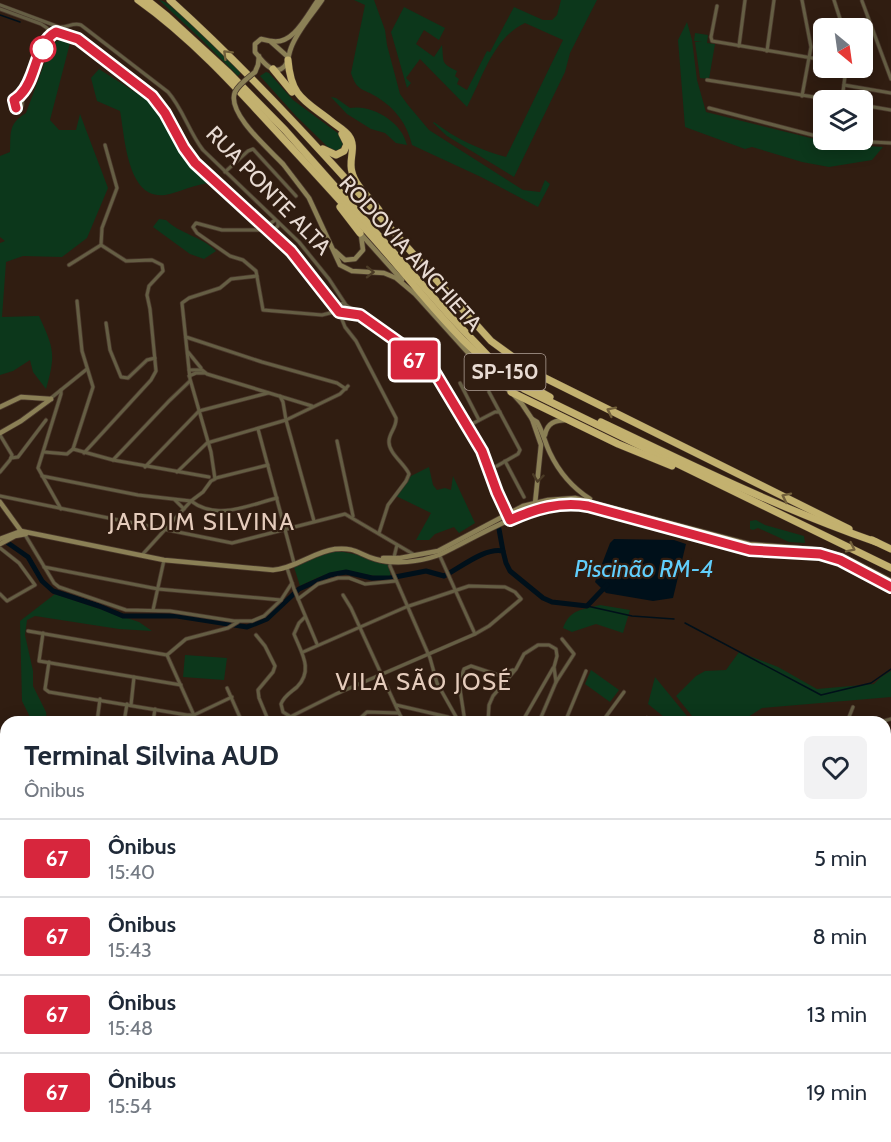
<!DOCTYPE html>
<html lang="pt">
<head>
<meta charset="utf-8">
<style>
  :root { --surface:#fff; --page:#f2f2f3; --text:#1f2937; --muted:#747a83; --line:#e0e1e3 }
  body { margin:0; font-family:Cabin,sans-serif; background:var(--page); color:var(--text); height:100vh; display:flex; flex-direction:column; font-size:22px; white-space:nowrap }
  * { box-sizing:border-box; margin:0 }
  p { font-size:20px; color:var(--muted) }
  .icon { flex:none; width:33px; height:33px; fill:none; stroke:currentColor; stroke-width:2; stroke-linecap:round; stroke-linejoin:round }
  .map { position:relative; flex:1; overflow:hidden }
  .details { position:absolute; left:0px; top:716px; width:891px; height:428px; display:flex; flex-direction:column; background:var(--surface); border-radius:18px 18px 0 0; box-shadow:0 3px 15px #0003 }
  .details>* { flex:none }
  .badge { padding:0 12px; border-radius:4px; font-size:21px; line-height:39px }
  .needle { width:39px; rotate:151deg }
  .buttons { position:absolute; left:813px; top:18px; display:grid; gap:12px }
  .buttons a { display:grid; place-items:center; width:60px; height:60px; border-radius:9px; background:var(--surface); box-shadow:0 3px 15px #0003; font-size:30px }
  .map>.badge { position:absolute; translate:-50% -50%; box-shadow:0 0 0 3px #fff }
  .round { display:grid; place-items:center; flex:none; width:63px; height:63px; border-radius:9px; background:var(--page) }
  .head { display:flex; align-items:center; justify-content:space-between; height:102px; padding:0 24px }
  h1 { font-size:28px; font-weight:700; line-height:45px }
  ul { padding:0; list-style:none }
  li { display:flex; align-items:center; gap:18px; height:78px; padding:0 24px; border-top:2px solid var(--line) }
  li div { flex:1 }
  li b { display:block; font-size:22px }
  li em { font-style:normal }
  li .badge { min-width:66px; font-weight:700; text-align:center }
  .map>svg:first-child { display:block }
  .green { fill:#0c371b }
  .water { fill:#00101a }
  .lines { fill:none; stroke-linecap:round; stroke-linejoin:round }
  .stream { stroke:#00101a; stroke-width:1.5 }
  .river { stroke:#00101a; stroke-width:5 }
  .street-casing { stroke:#4a382c; stroke-width:4.5 }
  .secondary-casing { stroke:#4a382c; stroke-width:6 }
  .primary-casing { stroke:#4a382c; stroke-width:7 }
  .highway-casing { stroke:#4a382c; stroke-width:8 }
  .street { stroke:#655e44; stroke-width:3 }
  .secondary { stroke:#8b8056; stroke-width:4.5 }
  .primary { stroke:#a89963; stroke-width:5 }
  .highway { stroke:#c3b16f; stroke-width:7 }
  .secondary-bridge-casing { stroke:#4a382c; stroke-width:6; stroke-linecap:butt }
  .primary-bridge-casing { stroke:#4a382c; stroke-width:7; stroke-linecap:butt }
  .secondary-bridge { stroke:#8b8056; stroke-width:4.5 }
  .primary-bridge { stroke:#a89963; stroke-width:5 }
  .oneway { stroke:#72603b }
  .oneway2 { stroke:#4b3b26 }
  .line-casing { stroke:#fff; stroke-width:14 }
  .line { stroke:#d7263d; stroke-width:9 }
  .stop-dot { fill:#fff; stroke:#d7263d; stroke-width:3 }
  .labels { text-anchor:middle; stroke-width:4.5; stroke-linejoin:round; paint-order:stroke }
  .shield { fill:#301d11; stroke:#b1a299; stroke-width:1.5 }
  .shield-label { font-size:21px; font-weight:bold; fill:#e8dbd3 }
  .street-label { font-size:22px; fill:#e8dbd3; stroke:#301d11 }
  .neighbourhood-label { font-size:24px; letter-spacing:1.5px; fill:#e5ccbc; stroke:#301d11 }
  .water-label { font-size:24px; font-style:italic; fill:#61cefc; stroke:#301d11 }
</style>
</head>
<body>
<div class="map">
<svg width="891" height="1142" viewBox="0 0 891 1142">
  <rect width="100%" height="100%" fill="#301d11"/>
  <g class="green">
    <path d="M159 0C172 0 229 59 242 71L238 76 201 39Z"/>
    <path d="M354 0H374L385 30 387 45 400 94 408 105 429 130 523 190 540 192 545 180 550 184 538 207 481 177 412 145C407 124 396 109 377 97 363 88 357 92 351 73L365 5Z"/>
    <path d="M561 0H597L570 53 565 72 514 177 447 136 433 123 434 122C456 139 480 150 506 157L563 40 525 23C493 38 483 77 467 107L420 59 406 78 411 83 407 88 391 32 404 7 445 28 439 40 424 30 416 44 434 57 442 45C444 62 440 63 457 71L455 76 459 79 457 84 467 90 487 51 490 52 514 7 543 20H552L557 15Z"/>
    <path d="M687 22 692 40 697 80 706 112 835 144 883 147 872 160 829 167 802 162 752 147 745 149 685 127 678 40Z"/>
    <path d="M695 33 708 35 707 43 715 44 709 79 700 78 695 42H702L694 41Z"/>
    <path d="M65 39 70 43 50 120 59 130H76L80 114 108 188 87 238 62 257 23 256 6 262 2 317 39 316C54 348 56 355 46 389L33 372 30 360 13 371 0 375V243L5 241 0 237V156L10 152C11 132 8 124 26 113L52 43Z"/>
    <path d="M99 69 149 101 166 128 174 135 182 152 193 166 211 183C194 184 181 192 165 195 127 200 125 137 120 111L97 101 91 78Z"/>
    <path d="M266 72 269 73 293 100 339 134 344 143 339 150H331L296 116 260 76Z"/>
    <path d="M331 97 336 98 350 108C372 104 402 122 407 145L396 143 385 133 371 129 347 114Z"/>
    <path d="M159 219 166 220C180 234 201 236 216 251L204 259 190 254 153 227Z"/>
    <path d="M429 467 433 485 437 490 445 488 451 490 453 476 475 523 459 533 454 527 435 534 429 540H416L431 513 396 496 411 476Z"/>
    <path d="M756 520 765 525 804 536 805 543 789 542 758 528 753 530 750 529V521Z"/>
    <path d="M336 551C342 551 384 560 387 563 389 566 390 573 391 577 374 577 363 573 347 572 331 570 314 579 300 586L294 567 325 553Z"/>
    <path d="M55 594 139 622 152 631 119 629 35 616 27 620 25 635 33 671V686L46 712 47 721H32L22 701 20 621Z"/>
    <path d="M600 605 630 610 623 633 596 624 572 632 563 628C570 609 582 610 600 605Z"/>
    <path d="M739 652 778 667 817 689 874 684 881 677 891 671V697L762 708 742 721H696L676 696 696 676 705 671 726 670Z"/>
    <path d="M185 655 227 658 224 680 183 677Z"/>
    <path d="M591 670 619 690 610 702 585 684Z"/>
    <path d="M655 677 691 721H669L648 704Z"/>
    <path d="M0 769H6V899L0 903Z"/>
    <path d="M145 1137H280L278 1142H168Z"/>
  </g>
  <path class="water" d="M614 539 674 540 686 544 673 598 653 601 606 593 595 582 610 543Z"/>
  <g class="lines">
    <g class="stream">
      <path d="M0 15 20 22"/>
      <path d="M587 606 632 616 674 619"/>
      <path d="M685 623 821 695 871 683 891 669"/>
    </g>
    <g class="river">
      <path d="M499 529 503 551"/>
      <path d="M8 543 28 557 42 581 53 591 99 606 123 616H177L247 627 267 619 299 589 330 575 346 572 372 578H390L426 571 444 576C460 568 485 547 503 551L506 563 510 571 543 598 552 602 587 606 607 585"/>
    </g>
    <defs>
      <g id="street">
        <path d="M834 0 843 28"/>
        <path d="M862 1 891 79"/>
        <path d="M0 5 59 27C67 28 73 22 81 25L168 92C183 109 189 132 203 150L299 242 329 279 346 305 405 347 417 364 434 371 482 451 497 492 510 520"/>
        <path d="M717 6 711 37 712 41 824 60"/>
        <path d="M0 9 41 24 47 28 50 35"/>
        <path d="M56 32 78 39 152 97 165 113 184 148 195 163 291 251 339 312 358 315"/>
        <path d="M739 46 745 0"/>
        <path d="M767 51 774 0"/>
        <path d="M707 80 833 100"/>
        <path d="M844 85 891 93"/>
        <path d="M22 94 14 101 16 108 22 106C23 102 22 96 23 92 27 79 46 37 56 32"/>
        <path d="M802 96 811 47 802 0"/>
        <path d="M842 100 846 68"/>
        <path d="M862 105 891 110"/>
        <path d="M709 108 824 138"/>
        <path d="M831 140 891 143"/>
        <path d="M225 172 248 151 253 149 296 196"/>
        <path d="M275 220 267 226V229L262 230H222L196 223 193 227 197 233 230 256 243 260 256 271 263 310 322 315 338 311"/>
        <path d="M270 232 278 226V222"/>
        <path d="M101 245 102 228 117 188 105 145"/>
        <path d="M69 265 101 245"/>
        <path d="M337 309 338 305 344 303"/>
        <path d="M339 312 345 327 356 341 396 418C397 427 389 433 389 441 388 453 405 464 409 474L406 481 388 505 379 533"/>
        <path d="M106 323 110 350 121 377 128 378 147 360 155 358"/>
        <path d="M186 337 262 362 337 383 346 389"/>
        <path d="M188 352 201 368"/>
        <path d="M189 370H202L207 374 312 406"/>
        <path d="M189 376 196 373H205"/>
        <path d="M460 383 479 420"/>
        <path d="M61 390V394L38 468 61 509"/>
        <path d="M489 392 520 450 518 454 497 466"/>
        <path d="M280 396 283 402 286 420 314 521"/>
        <path d="M51 398 87 369"/>
        <path d="M468 426 495 412H500"/>
        <path d="M258 429 294 563"/>
        <path d="M0 435 12 455 10 460 0 472"/>
        <path d="M337 441 353 516"/>
        <path d="M73 449 93 387 82 351 77 301"/>
        <path d="M73 449 113 460 209 477"/>
        <path d="M44 452 67 454 73 449"/>
        <path d="M84 453 151 380 156 371 150 309 147 295 149 286 163 271 162 265 152 260 126 261 101 245"/>
        <path d="M11 458 18 457 46 420"/>
        <path d="M113 460 169 401 190 381"/>
        <path d="M505 461 524 497"/>
        <path d="M145 467 199 411 268 393"/>
        <path d="M177 472 207 443 286 420 340 394 348 386"/>
        <path d="M42 476 138 495 191 501C217 521 249 505 277 498"/>
        <path d="M216 478 268 465"/>
        <path d="M0 496 232 543 345 514 413 554"/>
        <path d="M175 500 184 509"/>
        <path d="M24 533 54 583 59 587 126 610 170 611 234 621H252L264 616 281 600 292 583"/>
        <path d="M0 548 19 563 35 585 7 601 0 594"/>
        <path d="M439 554 475 634"/>
        <path d="M142 555 191 501 203 492 211 481 215 479 211 452 190 379 182 303 189 298 220 288 231 279 257 276"/>
        <path d="M394 557 397 545"/>
        <path d="M390 562V566L430 658 437 683 459 722"/>
        <path d="M44 567 158 589 281 600"/>
        <path d="M287 568 294 589 317 644"/>
        <path d="M343 595 351 608 399 713 404 722"/>
        <path d="M298 599 318 584 338 578H349L365 584 396 581"/>
        <path d="M153 610 164 560"/>
        <path d="M28 631 167 655"/>
        <path d="M43 633 39 661 181 685"/>
        <path d="M256 635 265 646 275 666 273 672 258 690 259 698 269 722"/>
        <path d="M167 655 186 639 228 628 238 622"/>
        <path d="M167 655 197 722"/>
        <path d="M49 662 45 689 49 692 187 715H194L232 697"/>
        <path d="M227 688 242 722"/>
        <path d="M131 705 134 677"/>
        <path d="M396 705 448 717 458 722"/>
        <path d="M50 720 58 722"/>
        <path d="M97 722 100 699"/>
        <path d="M124 722 127 704"/>
        <path d="M153 722 155 709"/>
        <path d="M280 722 336 694 475 634 489 626 521 599 515 592 505 587 469 586 406 607 303 652"/>
        <path d="M293 722 291 717 283 712 281 704C284 696 290 693 297 687 314 670 301 652 294 634L299 623 305 617"/>
        <path d="M356 722 367 712 399 713"/>
        <path d="M465 722 459 683 464 669 471 666 498 675 513 670"/>
        <path d="M488 722 489 705 493 696 516 669 524 654 538 645H549L556 649 557 656 554 667 556 682"/>
        <path d="M522 722 553 668"/>
        <path d="M539 722 556 682 574 654 562 639"/>
        <path d="M565 722 586 671"/>
        <path d="M602 722 624 692"/>
        <path d="M644 722 647 718"/>
        <path d="M847 722 853 707"/>
        <path d="M880 722 891 719"/>
        <path d="M0 735 3 746"/>
        <path d="M885 776 891 766"/>
        <path d="M885 778 891 777"/>
        <path d="M885 826H891"/>
        <path d="M885 850 891 849"/>
        <path d="M885 876 891 875"/>
        <path d="M885 902 891 900"/>
        <path d="M0 1064 6 1063"/>
        <path d="M78 1137 85 1142"/>
        <path d="M520 1142 521 1137"/>
        <path d="M549 1142 550 1137"/>
      </g>
      <g id="secondary">
        <path d="M271 41C293 46 307 15 318 0"/>
        <path d="M288 57 270 41 261 39 255 44V52C260 58 271 74 281 69 289 65 288 55 291 48 297 31 312 15 322 0"/>
        <path d="M255 72 258 65 259 56"/>
        <path d="M283 164 309 198 340 265 352 271 384 273 396 278 415 294 479 365 511 392 522 404 532 419 541 445 535 504"/>
        <path d="M360 233 402 280"/>
        <path d="M335 251 345 260 355 259 363 250 361 235"/>
        <path d="M0 407 21 397 51 399"/>
        <path d="M532 419 537 422C543 432 545 443 550 453 559 472 573 488 590 499"/>
        <path d="M0 433 21 421 51 399"/>
        <path d="M545 435C547 423 555 420 567 420"/>
        <path d="M0 502 21 531"/>
        <path d="M0 539 21 531 164 560 273 570C296 568 313 552 335 549 356 547 358 554 375 559 395 565 419 562 439 555 490 531 539 494 598 508L750 550 820 554 840 560 891 587"/>
        <path d="M0 544 15 536 26 534"/>
        <path d="M383 558H400L438 551 523 506 548 500 575 498 749 544 812 549 832 553 843 556 891 581"/>
        <path d="M71 1137 76 1142"/>
        <path d="M637 1137 667 1142"/>
        <path d="M671 1137 699 1142"/>
      </g>
      <g id="primary">
        <path d="M885 1031 891 1026"/>
        <path d="M885 1038 891 1034"/>
        <path d="M726 1142 731 1137"/>
        <path d="M764 1142 766 1137"/>
        <path d="M768 1142 771 1137"/>
      </g>
      <g id="highway">
        <path d="M138 0C190 37 234 85 276 131 314 172 352 213 389 256 430 303 469 356 524 389L891 568"/>
        <path d="M147 0 167 16 228 72 285 130 448 314 489 357 507 373 550 397"/>
        <path d="M170 0C286 105 386 225 491 341L535 373 849 529"/>
        <path d="M288 60C291 97 304 100 331 121 337 126 345 130 349 136 357 147 348 160 352 172 355 186 371 199 379 210"/>
        <path d="M273 69 292 92"/>
        <path d="M323 149 336 155 344 151 347 144 342 134"/>
        <path d="M340 207 360 233"/>
        <path d="M511 392 618 444 672 466"/>
        <path d="M601 422C691 465 781 509 876 542"/>
        <path d="M872 540 891 549"/>
      </g>
    </defs>
    <use href="#street" class="street-casing"/>
    <use href="#secondary" class="secondary-casing"/>
    <use href="#primary" class="primary-casing"/>
    <use href="#highway" class="highway-casing"/>
    <use href="#street" class="street"/>
    <use href="#secondary" class="secondary"/>
    <use href="#primary" class="primary"/>
    <use href="#highway" class="highway"/>
    <defs>
      <path id="secondary-bridge" d="M255 72C248 78 239 84 235 92 226 113 270 150 283 164"/>
      <path id="primary-bridge" d="M760 1142 762 1137"/>
    </defs>
    <use href="#secondary-bridge" class="secondary-bridge-casing"/>
    <use href="#primary-bridge" class="primary-bridge-casing"/>
    <use href="#secondary-bridge" class="secondary-bridge"/>
    <use href="#primary-bridge" class="primary-bridge"/>
  </g>
  <defs><path id="oneway-chevron" d="M-2-3.5L2.5 0L-2 3.5" fill="none" stroke-width="1.6" stroke-linecap="round" stroke-linejoin="round" transform="scale(1.5)"/></defs>
  <g class="oneway">
    <use href="#oneway-chevron" transform="translate(227 54) rotate(-135)"/>
    <use href="#oneway-chevron" transform="translate(611 411) rotate(-154)"/>
    <use href="#oneway-chevron" transform="translate(786 497) rotate(-154)"/>
    <use href="#oneway-chevron" transform="translate(851 548) rotate(26)"/>
  </g>
  <g class="oneway2">
    <use href="#oneway-chevron" transform="translate(370 272) rotate(1)"/>
    <use href="#oneway-chevron" transform="translate(538 478) rotate(97)"/>
  </g>
  <g class="lines">
    <defs>
      <path id="line" d="M16 108 14 100C16 98 19 97 21 94 37 78 35 43 56 32L78 39 152 96 165 113 184 148 195 163 291 251 339 312 360 315 405 347 417 364 434 371 482 451 497 492 510 520C535 509 560 501 588 506L750 550 820 554 840 560 891 587"/>
    </defs>
    <use href="#line" class="line-casing"/>
    <use href="#line" class="line"/>
  </g>
  <circle class="stop-dot" cx="43" cy="49" r="12"/>
  <g class="labels">
    <rect class="shield" x="464.5" y="354" width="81" height="36" rx="4.5"/>
    <g class="shield-label">
      <text x="505" y="379">SP-150</text>
    </g>
    <g class="street-label">
      <text transform="translate(269 190) rotate(46)" y="8">RUA PONTE ALTA</text>
      <text transform="translate(411 253) rotate(48)" y="8">RODOVIA ANCHIETA</text>
    </g>
    <g class="neighbourhood-label">
      <text x="202" y="530">JARDIM SILVINA</text>
      <text x="424" y="690">VILA SÃO JOSÉ</text>
    </g>
    <g class="water-label">
      <text x="644" y="577">Piscinão RM-4</text>
    </g>
  </g>
</svg>
<div class="buttons">
<a><svg class="needle" viewBox="-14 -14 28 28"><path d="M0-13l5 13h-10z" fill="#e53935"/><path d="M0 13l5-13h-10z" fill="#747a83"/></svg></a>
<a><svg class="icon" aria-label="layers" viewBox="0 0 24 24"><path d="M12 4l9 5-9 5-9-5zM3 14l9 5 9-5"/></svg></a>
</div>
<b class="badge" style="left:414px;top:360px;background:#d7263d;color:#fff">67</b>
<section class="details">
<div class="head"><div><h1>Terminal Silvina AUD</h1><p>Ônibus</p></div><a class="round"><svg class="icon" aria-label="heart" viewBox="0 0 24 24"><path d="M12 20l-8-8c-3-5 5-10 8-4 3-6 11-1 8 4z"/></svg></a></div>
<ul>
<li><span class="badge" style="background:#d7263d;color:#fff">67</span><div><b>Ônibus</b><p>15:40</p></div><em>5 min</em></li>
<li><span class="badge" style="background:#d7263d;color:#fff">67</span><div><b>Ônibus</b><p>15:43</p></div><em>8 min</em></li>
<li><span class="badge" style="background:#d7263d;color:#fff">67</span><div><b>Ônibus</b><p>15:48</p></div><em>13 min</em></li>
<li><span class="badge" style="background:#d7263d;color:#fff">67</span><div><b>Ônibus</b><p>15:54</p></div><em>19 min</em></li>
</ul>
</section>
</div>
</body>
</html>
